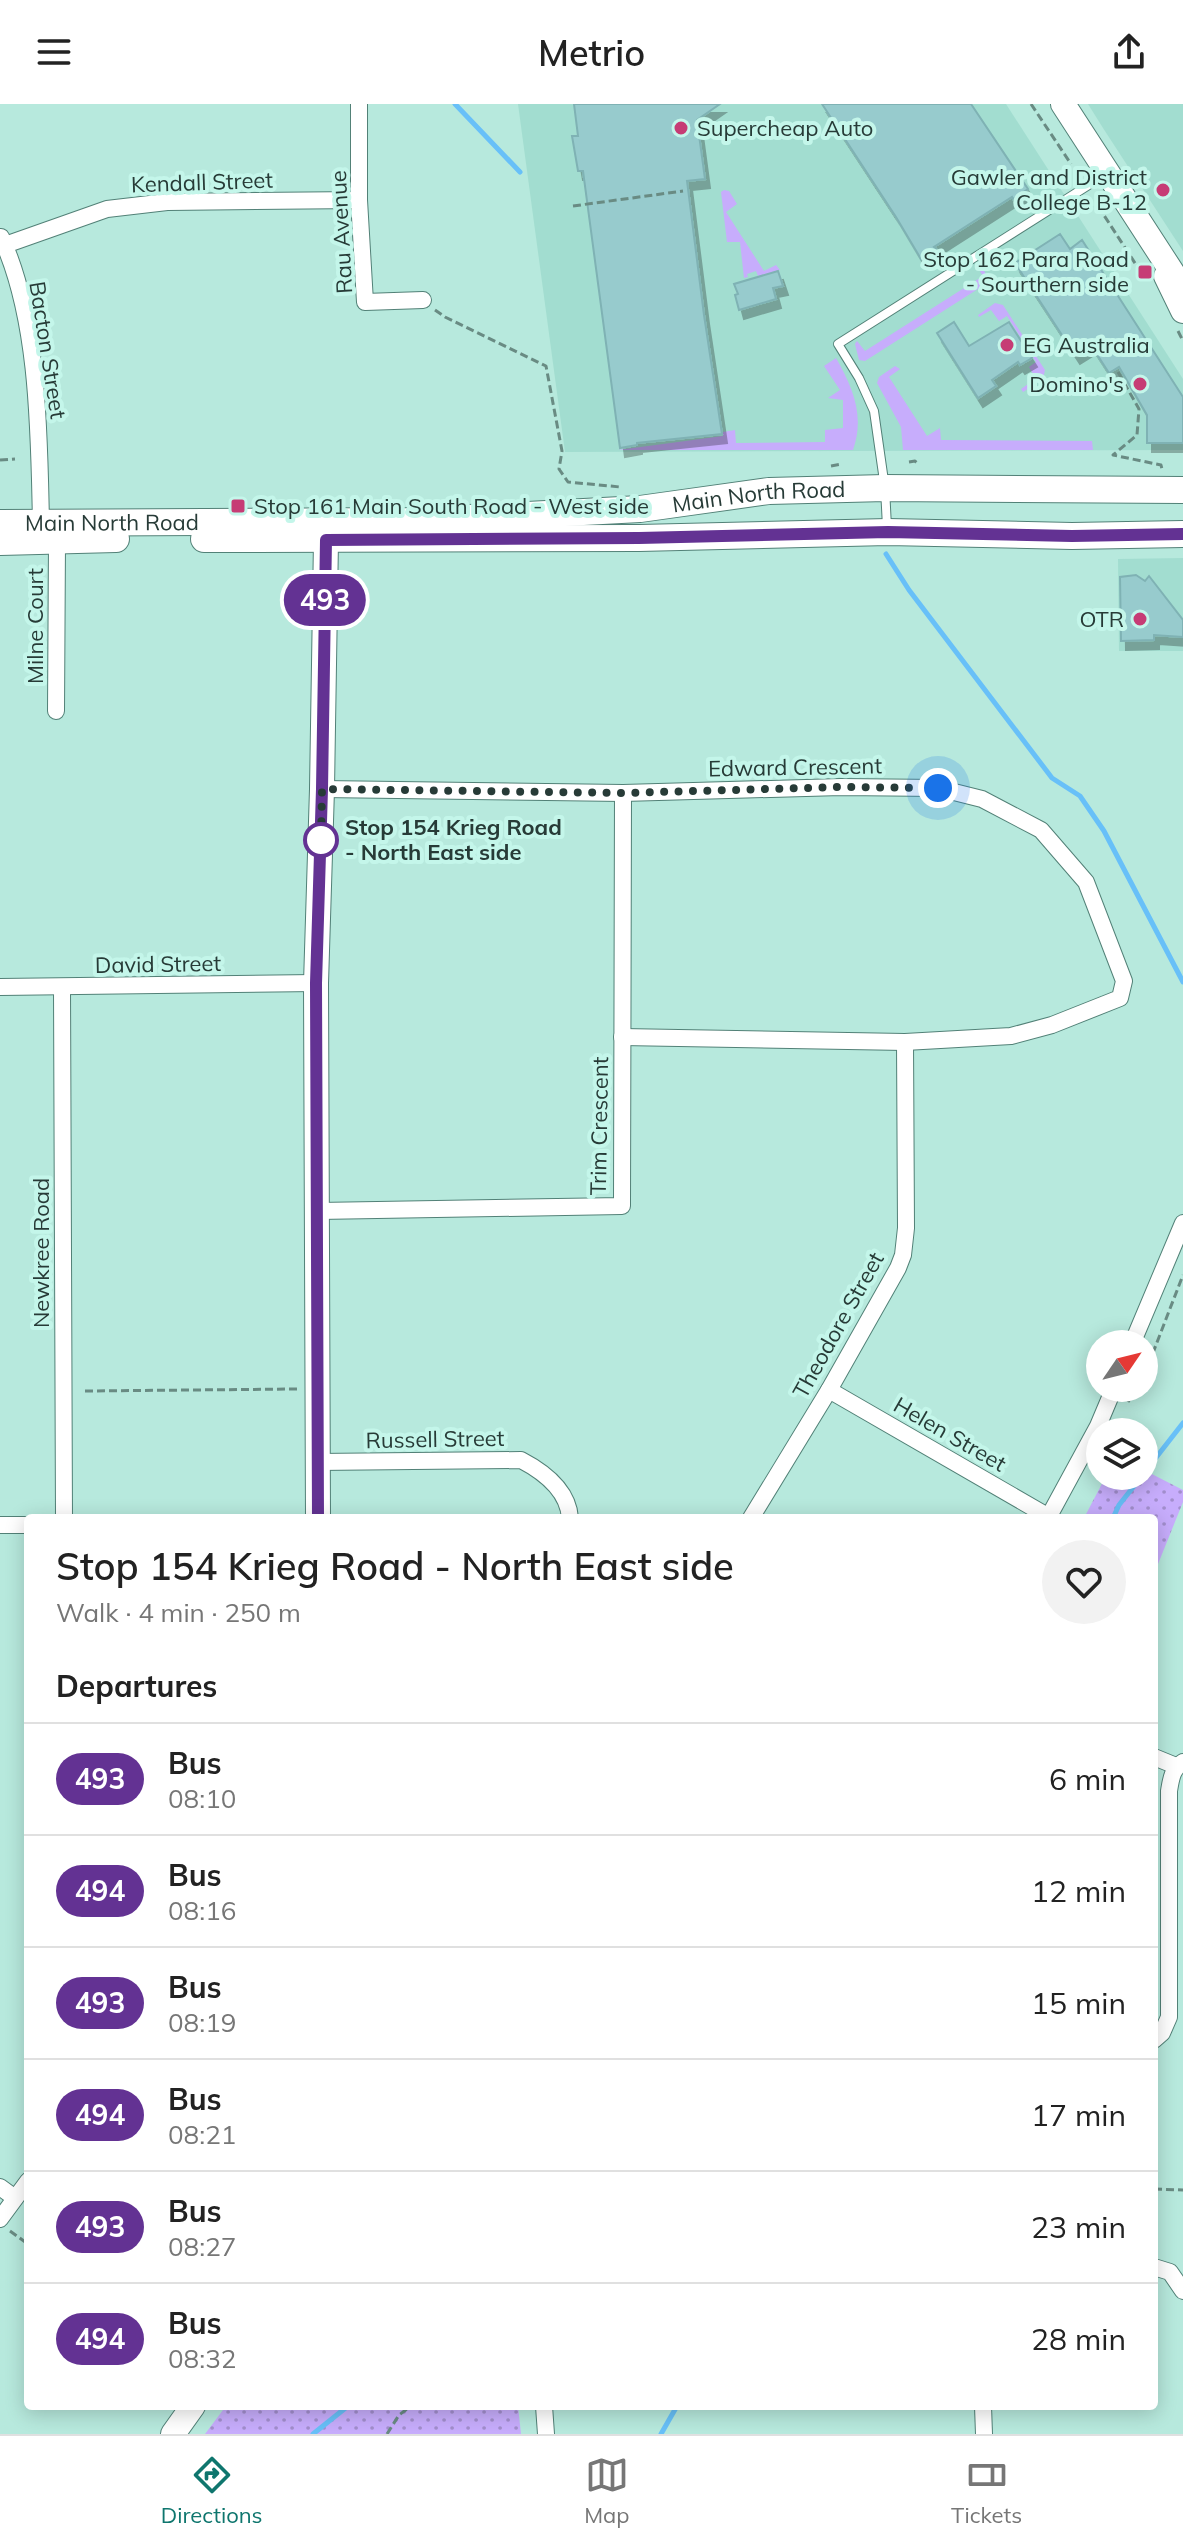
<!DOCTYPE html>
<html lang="en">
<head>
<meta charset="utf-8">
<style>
  :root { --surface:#fff; --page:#f2f2f2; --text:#222; --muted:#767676; --line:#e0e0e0; --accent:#0f766e }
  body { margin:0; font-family:Mulish,sans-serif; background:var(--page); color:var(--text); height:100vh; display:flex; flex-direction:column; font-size:30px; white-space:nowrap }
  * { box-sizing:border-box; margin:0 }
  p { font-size:26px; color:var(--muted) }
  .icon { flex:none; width:44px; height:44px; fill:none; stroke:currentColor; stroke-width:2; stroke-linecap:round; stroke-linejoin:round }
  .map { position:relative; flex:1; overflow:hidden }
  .drawer { position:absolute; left:24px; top:1410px; width:1134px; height:896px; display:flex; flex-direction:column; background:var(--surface); border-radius:8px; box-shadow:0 4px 20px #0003 }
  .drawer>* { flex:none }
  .badge { padding:0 16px; border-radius:26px; font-size:28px; line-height:52px }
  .needle { width:52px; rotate:55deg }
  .buttons { position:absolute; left:1086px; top:1226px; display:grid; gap:16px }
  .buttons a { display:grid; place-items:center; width:72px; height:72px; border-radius:50%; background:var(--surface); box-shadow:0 4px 20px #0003; font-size:40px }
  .you { position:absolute; width:40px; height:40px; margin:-20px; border:6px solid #fff; border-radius:50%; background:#1a73e8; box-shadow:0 0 0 12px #1a73e833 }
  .map>.badge { position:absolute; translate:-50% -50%; box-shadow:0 0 0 4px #fff }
  h2 { padding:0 32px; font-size:30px; line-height:72px }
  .round { display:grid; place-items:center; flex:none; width:84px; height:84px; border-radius:42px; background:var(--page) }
  .headline { display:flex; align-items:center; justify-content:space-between; height:136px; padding:0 32px }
  h1 { font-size:38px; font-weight:600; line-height:60px }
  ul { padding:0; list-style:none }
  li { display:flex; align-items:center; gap:24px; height:112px; padding:0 32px; border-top:2px solid var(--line) }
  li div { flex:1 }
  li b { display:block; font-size:30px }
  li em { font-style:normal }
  li .badge { min-width:88px; font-weight:700; text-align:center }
  header { display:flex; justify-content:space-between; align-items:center; height:104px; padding:0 32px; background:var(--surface); font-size:36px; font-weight:600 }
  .tab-bar { display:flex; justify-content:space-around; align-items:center; height:112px; border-top:2px solid var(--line); background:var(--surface); font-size:22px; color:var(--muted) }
  .tab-bar a { display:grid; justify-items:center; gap:4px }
  .tab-bar .current { color:var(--accent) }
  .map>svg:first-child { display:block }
  .built { fill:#a2ddd0 }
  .grass { fill:#c7adfc }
  .park { fill:url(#park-dots) }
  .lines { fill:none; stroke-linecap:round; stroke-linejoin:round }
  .stream { stroke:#68c0f8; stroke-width:5 }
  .building { fill:#97cbcd; stroke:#7fb2b4; stroke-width:2; filter:url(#shadow) }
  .lane-casing { stroke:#528177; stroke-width:10 }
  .street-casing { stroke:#528177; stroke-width:18 }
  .secondary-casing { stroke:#528177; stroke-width:26 }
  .primary-casing { stroke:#528177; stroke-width:28 }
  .path { stroke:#698b83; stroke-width:3; stroke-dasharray:8 4; stroke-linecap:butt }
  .lane { stroke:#fff; stroke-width:8 }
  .street { stroke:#fff; stroke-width:16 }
  .secondary { stroke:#fff; stroke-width:24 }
  .primary { stroke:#fff; stroke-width:26 }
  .line-casing { stroke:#fff; stroke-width:18 }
  .line { stroke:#633293; stroke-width:12 }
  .walk { stroke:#273b37; stroke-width:8; stroke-dasharray:0 14.4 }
  .poi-dot { fill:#c63c75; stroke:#c4f6ea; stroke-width:3 }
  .stop-dot { fill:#fff; stroke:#633293; stroke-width:4 }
  .labels { text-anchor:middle; stroke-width:8; stroke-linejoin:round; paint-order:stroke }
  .poi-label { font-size:22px; fill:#273b37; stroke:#c4f6ea; text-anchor:end }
  .street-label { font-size:22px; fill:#273b37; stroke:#c4f6ea }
  .stop-label { font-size:22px; font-weight:bold; fill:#273b37; stroke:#c4f6ea; text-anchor:start }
</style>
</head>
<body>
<header><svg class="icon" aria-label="menu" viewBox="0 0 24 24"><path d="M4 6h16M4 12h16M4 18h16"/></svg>Metrio<svg class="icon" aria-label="share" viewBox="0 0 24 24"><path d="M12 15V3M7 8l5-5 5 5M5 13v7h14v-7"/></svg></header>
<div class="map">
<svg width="1183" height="2330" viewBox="0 0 1183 2330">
  <defs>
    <pattern id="park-dots" width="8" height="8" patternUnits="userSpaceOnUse" patternTransform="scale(2)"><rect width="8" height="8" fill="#c7adfc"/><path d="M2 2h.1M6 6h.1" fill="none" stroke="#a28ecd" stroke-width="1.8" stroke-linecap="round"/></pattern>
    <filter id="shadow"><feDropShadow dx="5" dy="9" stdDeviation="0" flood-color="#0004"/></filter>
  </defs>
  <rect width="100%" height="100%" fill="#b7e9dd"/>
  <g class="built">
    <path d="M518 0H1006L1183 275V346L565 348Z"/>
    <path d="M1088 0H1183V147L1103 24Z"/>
    <path d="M1183 454V547H1119L1118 455Z"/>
  </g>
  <g class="grass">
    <path d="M724 86 729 87 737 100 726 108 764 167 776 161 780 166 758 172 756 167 747 170 748 173 744 174 740 138H727L721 88Z"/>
    <path d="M979 159 986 170 984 179 981 183 865 257 859 256 855 240 857 237 865 247 983 172 976 161Z"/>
    <path d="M995 199 1003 201 1045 266 1043 275 1023 288 1021 285 1031 278 1028 273 1033 270 1029 263 1036 258 1007 212 999 217 991 206 979 213 978 211Z"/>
    <path d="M836 254C853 284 865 312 853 346H618L723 332V328L735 326 736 339 825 338V326L843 324V296L828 294 840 286 824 262Z"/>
    <path d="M895 262 900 265 889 273 927 332 940 324 941 336 1092 337 1093 346H903L901 323 877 279 879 273Z"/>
  </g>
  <g class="park">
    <path d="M1144 1366 1183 1386V1398L1154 1470V1414H1084L1106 1372H1144Z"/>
    <path d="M226 2302H518L521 2330H205Z"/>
  </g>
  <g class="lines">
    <g class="stream">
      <path d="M455 0 520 68"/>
      <path d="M886 450 909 486 1052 674 1080 692 1104 727 1183 878"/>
      <path d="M1144 1369 1183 1319"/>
      <path d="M1113 1414 1119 1401 1142 1372"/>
      <path d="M313 2330 348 2302"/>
      <path d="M661 2330 677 2302"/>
    </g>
  </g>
  <g class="building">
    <path d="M574 0H720L697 16 705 75 687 77 704 211 722 330 637 339V341L620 344 583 67H578L572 32H578Z"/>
    <path d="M822 0H971L1028 85 1013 95 1012 93 934 143 936 145 921 155 896 113Z"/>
    <path d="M1060 130 1070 145 1082 136 1183 293V339H1147V311L1119 263 1109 269 1091 241 1075 251 1015 159Z"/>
    <path d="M778 167 783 182 773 184 776 195 739 206 735 191 738 190 734 180Z"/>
    <path d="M954 218 969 242 1009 218 1032 254 1020 261 1018 258 992 276 996 282 978 294 937 229Z"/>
    <path d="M1136 471 1145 477 1149 472 1183 516V533L1154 531V536L1121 537 1120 473Z"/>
  </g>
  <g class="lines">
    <defs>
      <path id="lane" d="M887 423 885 384 874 307 859 274 838 240 1106 70"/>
      <g id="street">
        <path d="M359 0V96L365 198 423 196"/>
        <path d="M1 133C39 214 39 330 41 419"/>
        <path d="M5 141 107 105 167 98 359 96"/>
        <path d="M56 607 57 438"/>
        <path d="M322 685 623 689 841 683 938 684 982 695 1041 726 1086 778 1124 877 1120 894 1052 921 1011 932 905 938 622 933"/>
        <path d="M0 883 316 879"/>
        <path d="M62 884 64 1414"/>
        <path d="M318 1107 622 1102 623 689"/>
        <path d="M1132 1240 1183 1119"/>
        <path d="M829 1286 1049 1413"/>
        <path d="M317 1358 521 1356C544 1368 568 1386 570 1414"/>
        <path d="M751 1414 829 1286 898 1164 903 1151 906 1124 905 938"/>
        <path d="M1048 1414 1098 1322 1114 1284"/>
        <path d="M0 1421H28"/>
        <path d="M1154 1653 1176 1662"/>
        <path d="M1154 1936 1162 1929 1169 1913V1687C1171 1675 1172 1665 1183 1658"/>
        <path d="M0 2083 15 2094"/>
        <path d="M0 2115 28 2077"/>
        <path d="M1154 2163 1170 2168 1183 2187"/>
        <path d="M544 2302 546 2330"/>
        <path d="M983 2302 984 2330"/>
      </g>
      <g id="secondary">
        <path d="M1063 0 1183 185"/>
        <path d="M1166 172 1183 207"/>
        <path d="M318 1414 316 879 322 685 326 436"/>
        <path d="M173 2330 193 2302"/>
      </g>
      <g id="primary">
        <path id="s1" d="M0 419 413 417 640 405 769 387 885 384 1183 386"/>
        <path d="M204 435 639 434 888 428 1072 432 1183 430"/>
        <path d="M0 438 116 435"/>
      </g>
    </defs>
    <use href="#lane" class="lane-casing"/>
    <use href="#street" class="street-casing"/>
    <use href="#secondary" class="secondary-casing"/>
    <use href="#primary" class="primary-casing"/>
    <g class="path">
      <path d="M1031 0 1071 60"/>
      <path d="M573 102 683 87"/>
      <path d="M1098 102 1144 173"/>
      <path d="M435 206 445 213 546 262 562 347 559 365 568 378 620 383"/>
      <path d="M1178 227 1183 237"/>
      <path d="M1118 268 1139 305 1137 331 1113 351 1161 361 1162 365"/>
      <path d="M0 356 15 355"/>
      <path d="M909 358 915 357 919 361"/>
      <path d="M831 362 842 360"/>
      <path d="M1144 1272 1183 1171"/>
      <path d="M85 1287 298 1285"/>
      <path d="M1128 1298 1137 1284"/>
      <path d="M1154 2085 1183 2086"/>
      <path d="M10 2127 28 2140"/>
      <path d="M387 2330 399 2311 411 2302"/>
    </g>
    <use href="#lane" class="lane"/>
    <use href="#street" class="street"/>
    <use href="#secondary" class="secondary"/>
    <use href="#primary" class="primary"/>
  </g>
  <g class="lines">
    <defs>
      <path id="line" d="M318 1414 316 879 322 685 326 436 639 434 888 428 1072 432 1183 430"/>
    </defs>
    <use href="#line" class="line-casing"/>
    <use href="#line" class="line"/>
    <path class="walk" d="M321 736V741L322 685 623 689 841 683 938 684"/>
  </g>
  <g class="poi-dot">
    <circle cx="681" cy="24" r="8"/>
    <circle cx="1163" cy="86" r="8"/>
    <rect x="1137" y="160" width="16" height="16" rx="4"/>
    <circle cx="1007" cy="241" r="8"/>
    <circle cx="1140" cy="280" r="8"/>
    <rect x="230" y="394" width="16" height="16" rx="4"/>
    <circle cx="1140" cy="515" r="8"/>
  </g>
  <circle class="stop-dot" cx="321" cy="736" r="16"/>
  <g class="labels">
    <g class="poi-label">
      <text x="697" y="32" text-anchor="start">Supercheap Auto</text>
      <text x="1147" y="81">Gawler and District<tspan x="1147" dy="25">College B-12</tspan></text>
      <text x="1129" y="163">Stop 162 Para Road<tspan x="1129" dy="25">- Sourthern side</tspan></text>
      <text x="1023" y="249" text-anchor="start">EG Australia</text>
      <text x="1124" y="288">Domino's</text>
      <text x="254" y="410" text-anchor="start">Stop 161 Main South Road - West side</text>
      <text x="1124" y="523">OTR</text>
    </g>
    <g class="street-label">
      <text transform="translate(202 78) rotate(-2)" y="8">Kendall Street</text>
      <text transform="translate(341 128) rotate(-93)" y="8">Rau Avenue</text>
      <text transform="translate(48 246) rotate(81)" y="8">Bacton Street</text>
      <text dy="8" stroke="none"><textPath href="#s1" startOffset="760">Main North Road</textPath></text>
      <text dy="8" stroke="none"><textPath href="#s1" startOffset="112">Main North Road</textPath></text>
      <text transform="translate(35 522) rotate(-90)" y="8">Milne Court</text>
      <text transform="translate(795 663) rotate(-1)" y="8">Edward Crescent</text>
      <text transform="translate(158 860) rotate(-1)" y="8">David Street</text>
      <text transform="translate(599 1022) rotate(-89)" y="8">Trim Crescent</text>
      <text transform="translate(41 1149) rotate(-90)" y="8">Newkree Road</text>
      <text transform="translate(838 1221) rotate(-61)" y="8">Theodore Street</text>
      <text transform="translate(950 1330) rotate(30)" y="8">Helen Street</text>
      <text transform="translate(435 1335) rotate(-1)" y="8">Russell Street</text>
    </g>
    <g class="stop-label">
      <text x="345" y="731">Stop 154 Krieg Road<tspan x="345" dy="25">- North East side</tspan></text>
    </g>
  </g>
</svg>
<div class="buttons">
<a><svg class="needle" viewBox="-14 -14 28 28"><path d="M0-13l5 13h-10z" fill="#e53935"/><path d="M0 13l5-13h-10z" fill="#767676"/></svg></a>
<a><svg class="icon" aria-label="layers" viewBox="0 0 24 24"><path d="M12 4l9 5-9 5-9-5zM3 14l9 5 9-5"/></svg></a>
</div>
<div class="you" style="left:938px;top:684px"></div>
<b class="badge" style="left:325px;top:496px;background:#633293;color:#fff">493</b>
<section class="drawer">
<div class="headline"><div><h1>Stop 154 Krieg Road - North East side</h1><p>Walk · 4 min · 250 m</p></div><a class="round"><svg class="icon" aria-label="heart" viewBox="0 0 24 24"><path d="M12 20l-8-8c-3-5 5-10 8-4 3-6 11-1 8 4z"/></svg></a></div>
<h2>Departures</h2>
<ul>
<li><span class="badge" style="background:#633293;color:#fff">493</span><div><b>Bus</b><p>08:10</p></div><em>6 min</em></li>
<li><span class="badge" style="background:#633293;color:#fff">494</span><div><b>Bus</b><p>08:16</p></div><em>12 min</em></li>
<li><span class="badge" style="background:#633293;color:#fff">493</span><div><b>Bus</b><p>08:19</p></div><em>15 min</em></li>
<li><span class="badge" style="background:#633293;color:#fff">494</span><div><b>Bus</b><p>08:21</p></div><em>17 min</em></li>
<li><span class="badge" style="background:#633293;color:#fff">493</span><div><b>Bus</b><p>08:27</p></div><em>23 min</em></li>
<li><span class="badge" style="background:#633293;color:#fff">494</span><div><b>Bus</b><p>08:32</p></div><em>28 min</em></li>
</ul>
</section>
</div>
<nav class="tab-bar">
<a class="current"><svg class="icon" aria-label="directions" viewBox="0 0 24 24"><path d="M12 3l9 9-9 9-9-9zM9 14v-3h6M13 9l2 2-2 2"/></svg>Directions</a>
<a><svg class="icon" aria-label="map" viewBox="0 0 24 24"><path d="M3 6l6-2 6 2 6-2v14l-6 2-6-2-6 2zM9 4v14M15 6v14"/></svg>Map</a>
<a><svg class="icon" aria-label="tickets" viewBox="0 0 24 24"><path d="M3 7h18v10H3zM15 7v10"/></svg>Tickets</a>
</nav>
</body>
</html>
